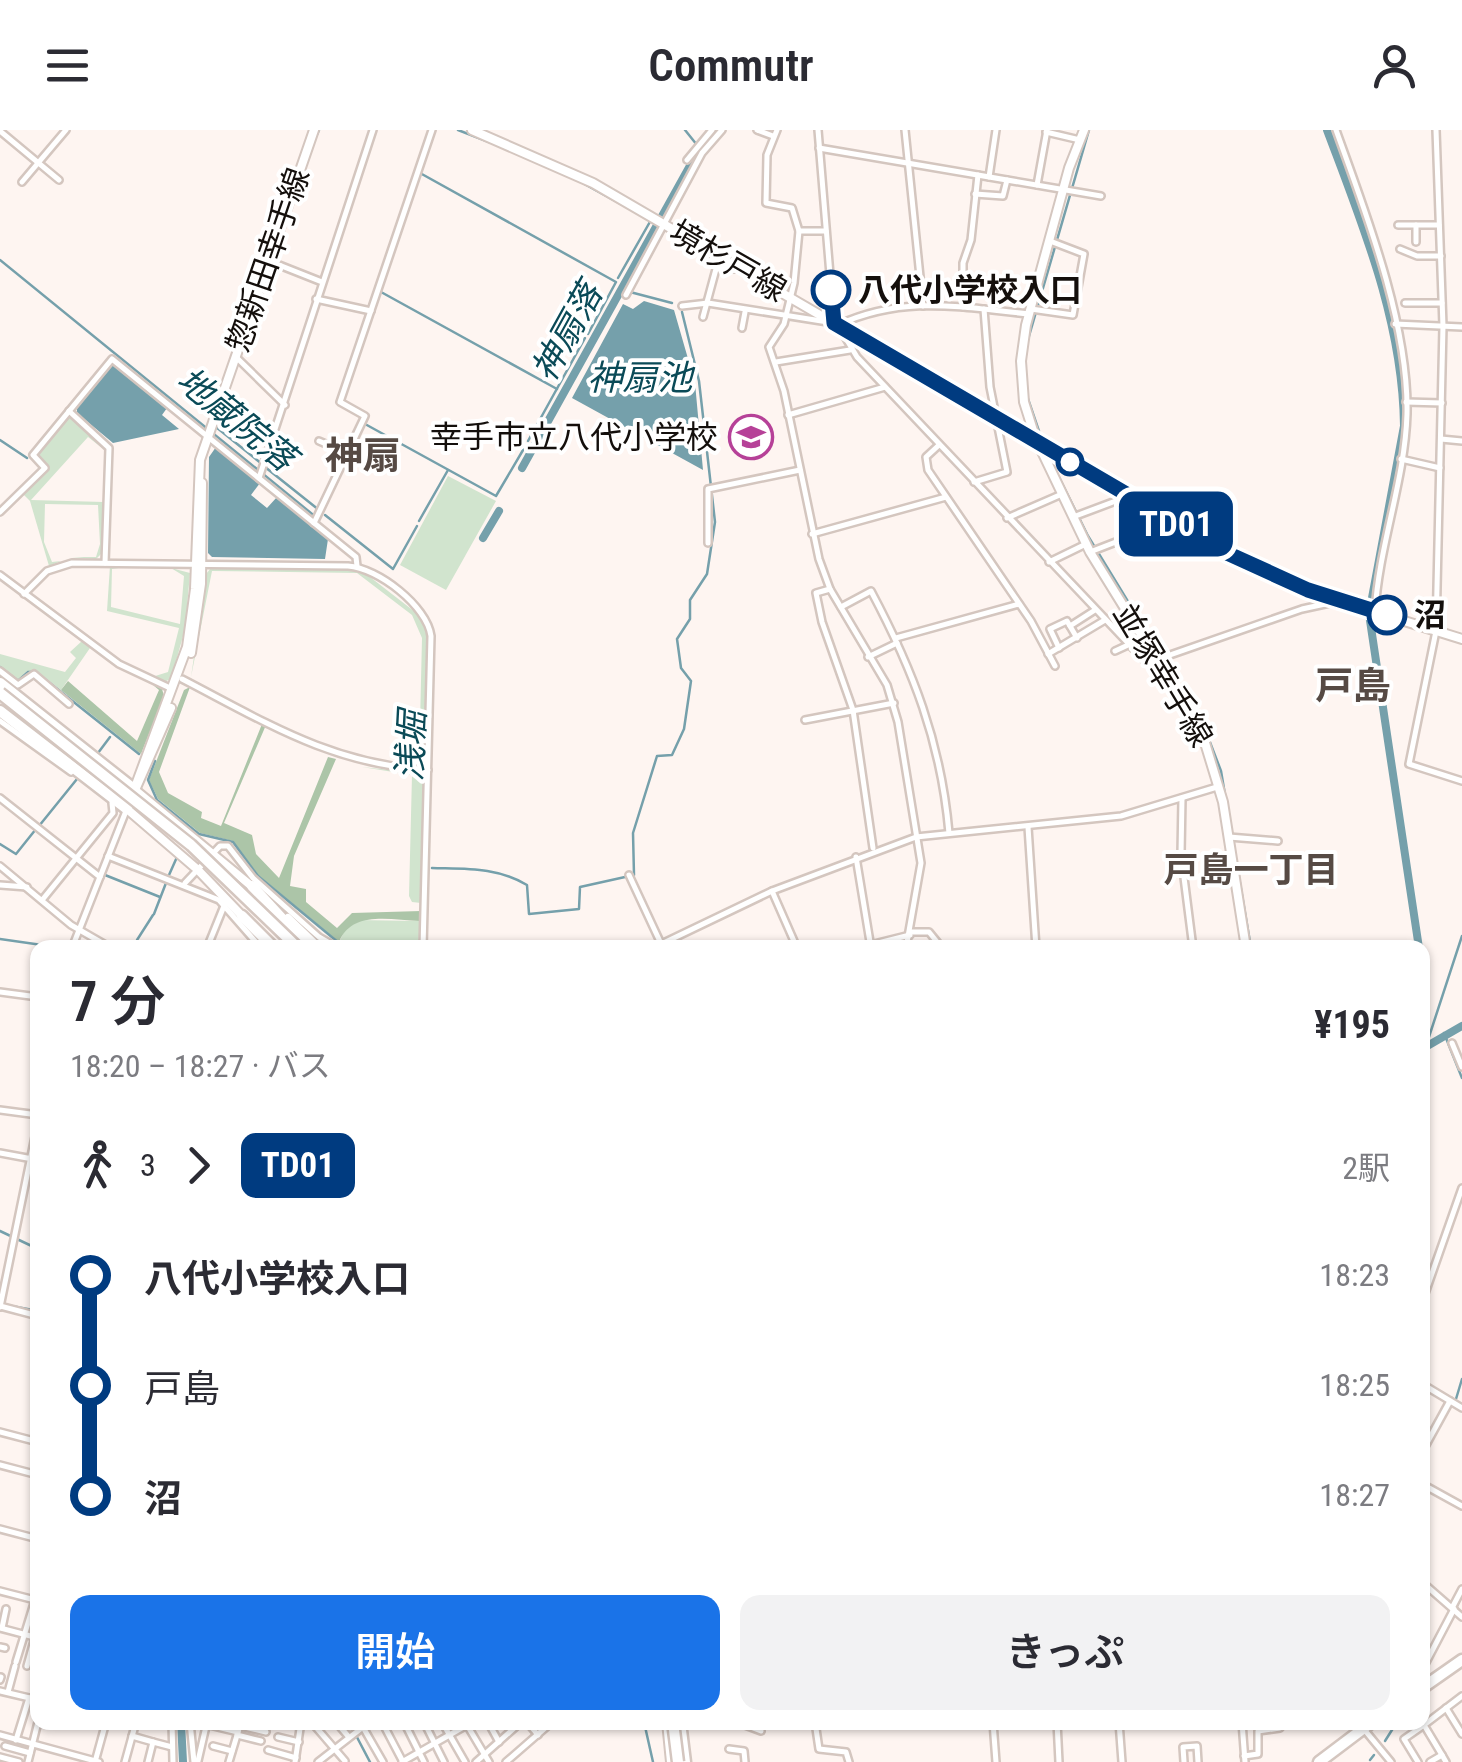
<!DOCTYPE html>
<html lang="ja">
<head>
<meta charset="utf-8">
<style>
  :root { --surface:#fff; --page:#f2f2f3; --text:#2b2b33; --muted:#7c7c81; --accent:#1a73e8 }
  body { margin:0; font-family:"Roboto Condensed","Noto Sans JP",sans-serif; background:var(--page); color:var(--text); height:100vh; display:flex; flex-direction:column; font-size:38px; white-space:nowrap }
  * { box-sizing:border-box; margin:0 }
  p { font-size:32px; color:var(--muted) }
  .icon { flex:none; width:55px; height:55px; fill:none; stroke:currentColor; stroke-width:2; stroke-linecap:round; stroke-linejoin:round }
  .map { position:relative; flex:1; overflow:hidden }
  .sheet { position:absolute; left:30px; top:810px; width:1400px; height:790px; display:flex; flex-direction:column; background:var(--surface); border-radius:20px; box-shadow:0 2px 8px #0004 }
  .sheet>* { flex:none }
  .badge { padding:0 20px; border-radius:15px; font-size:35px; line-height:65px }
  .map>.badge { position:absolute; translate:-50% -50%; box-shadow:0 0 0 5px #fff }
  .legs { display:flex; align-items:center; gap:15px; height:110px; padding:0 40px; font-size:32px }
  .legs p { margin-inline-start:auto }
  .summary { display:flex; align-items:center; justify-content:space-between; height:170px; padding:0 40px }
  h1 { font-size:55px; font-weight:600; line-height:75px }
  .primary-button { display:flex; gap:20px; margin-top:auto; padding:20px 40px }
  .primary-button a { flex:1; height:115px; border-radius:20px; background:var(--accent); color:#fff; font-size:40px; font-weight:600; line-height:115px; text-align:center }
  .primary-button a+a { background:var(--page); color:var(--text) }
  ul { padding:0 40px; list-style:none }
  li { display:flex; align-items:center; gap:35px; height:110px; font-size:38px }
  li i { display:grid; place-items:center; width:15px; height:100%; margin:0 12px; background:currentColor }
  li i::after { content:''; width:25px; height:25px; margin:-12px; border:8px solid; border-radius:50%; background:var(--surface) }
  li p { margin-inline-start:auto }
  li:first-child i { background:linear-gradient(#0000 50%,currentColor 0) }
  li:last-child i { background:linear-gradient(currentColor 50%,#0000 0) }
  header { display:flex; justify-content:space-between; align-items:center; height:130px; padding:0 40px; background:var(--surface); font-size:45px; font-weight:600 }
  .map>svg:first-child { display:block }
  .green { fill:#d1e4ce }
  .forest { fill:#acc5a8 }
  .water { fill:#75a0ab }
  .lines { fill:none; stroke-linecap:round; stroke-linejoin:round }
  .stream { stroke:#75a0ab; stroke-width:2.5 }
  .river { stroke:#75a0ab; stroke-width:8 }
  .minor-casing { stroke:#d4c6bf; stroke-width:10 }
  .major-casing { stroke:#d4c6bf; stroke-width:12 }
  .highway-casing { stroke:#d4c6bf; stroke-width:15 }
  .minor { stroke:#fff; stroke-width:5 }
  .major { stroke:#fff; stroke-width:8 }
  .highway { stroke:#fff; stroke-width:10 }
  .highway-bridge-casing { stroke:#d4c6bf; stroke-width:15; stroke-linecap:butt }
  .highway-bridge { stroke:#fff; stroke-width:10 }
  .line-1-casing { stroke:#fff; stroke-width:22 }
  .line-1 { stroke:#003b80; stroke-width:15 }
  .stop-1-dot { fill:#fff; stroke:#003b80; stroke-width:5 }
  .labels { text-anchor:middle; stroke-width:8; stroke-linejoin:round; paint-order:stroke }
  .street-label { font-size:32px; fill:#140f0c; stroke:#fff }
  .stop-label { font-size:32px; font-weight:bold; fill:#140f0c; stroke:#fff; text-anchor:start }
  .poi-label { font-size:32px; fill:#140f0c; stroke:#fff; text-anchor:end }
  .water-label { font-size:35px; font-style:italic; fill:#0a4a57; stroke:#fff }
  .neighbourhood-label { font-size:35px; font-weight:bold; fill:#564a44; stroke:#fff }
  .quarter-label { font-size:38px; font-weight:bold; fill:#564a44; stroke:#fff }
</style>
</head>
<body>
<header><svg class="icon" aria-label="menu" viewBox="0 0 24 24"><path d="M4 6h16M4 12h16M4 18h16"/></svg>Commutr<svg class="icon" aria-label="person" viewBox="0 0 24 24"><circle cx="12" cy="8" r="4"/><path d="M4 21q1-7 8-7t8 7"/></svg></header>
<div class="map">
<svg width="1462" height="1632" viewBox="0 0 1462 1632">
  <rect width="100%" height="100%" fill="#fef5f1"/>
  <g class="green">
    <path d="M68 285 106 316V321L88 307 31 370 104 372 101 424 96 429 72 427H96L100 414 98 375 45 374 44 412 52 432 61 431 49 436 30 371 22 363 47 338 34 326Z"/>
    <path d="M448 346 496 371 446 460 400 435Z"/>
    <path d="M110 436 126 437 112 439 111 477 180 494 184 446 171 438 190 443 185 499 171 549 164 552 152 547 168 542 179 498 107 481Z"/>
    <path d="M211 438 361 440 419 485 427 505 424 630 419 636 422 508 412 485 357 443 212 441 191 547 206 444Z"/>
    <path d="M82 511 90 518 61 560 37 541H27L18 550 0 536V524L65 542 76 528 70 522Z"/>
    <path d="M362 637 419 643 424 649 421 773 412 772 409 766 412 645Z"/>
    <path d="M357 790 420 791 418 817 344 814 340 810 347 796Z"/>
  </g>
  <g class="forest">
    <path d="M68 551 137 611 159 560 153 555 162 559 164 566 141 624 61 560Z"/>
    <path d="M190 557 159 642 168 663 202 682 201 688 221 696 262 594 266 595 224 693 252 705 256 724 279 748 328 627 336 629 294 726 290 756 306 759V772L337 798 352 783 421 781 420 791C390 790 352 780 339 812L258 745 233 711 200 703 158 669 149 650 184 560Z"/>
  </g>
  <g class="water">
    <path d="M644 171 674 180 695 253 703 340 572 268 623 174 633 179Z"/>
    <path d="M113 234 167 278 162 285 179 299 113 313 77 283V277Z"/>
    <path d="M216 317 260 353 251 365 267 378 277 367 328 409 325 429 212 427 208 423 209 327Z"/>
  </g>
  <g class="lines">
    <g class="stream">
      <path d="M458 0 489 12"/>
      <path d="M685 0 701 20"/>
      <path d="M314 11 319 0"/>
      <path d="M420 43 616 152 588 204"/>
      <path d="M579 51 646 88"/>
      <path d="M0 130 317 388"/>
      <path d="M618 148 651 90"/>
      <path d="M622 159 624 161"/>
      <path d="M381 162 557 259"/>
      <path d="M630 162 672 173"/>
      <path d="M1027 213 1089 0"/>
      <path d="M1027 266 1042 310"/>
      <path d="M221 280 216 297 262 334"/>
      <path d="M365 294 496 366 526 315"/>
      <path d="M0 310 27 328"/>
      <path d="M528 311 585 208"/>
      <path d="M1051 331 1088 406 1160 524"/>
      <path d="M265 337 319 380"/>
      <path d="M325 385 393 439 417 396"/>
      <path d="M419 391 448 340"/>
      <path d="M1164 531 1203 594 1221 641 1251 818"/>
      <path d="M0 537 18 551 28 542H36L139 624"/>
      <path d="M98 623 110 607"/>
      <path d="M155 631 148 650 157 670 199 704 233 712 258 746 339 813"/>
      <path d="M39 696 77 649"/>
      <path d="M0 714 16 724 36 699"/>
      <path d="M432 738C467 739 497 737 527 755L529 784 579 779 580 757 634 745 633 703 657 626 672 625 684 599 691 551 681 538 677 509 690 489V470L707 444 715 392 699 251 682 182"/>
      <path d="M105 745 160 767"/>
      <path d="M169 745 177 727"/>
      <path d="M154 784 166 753"/>
      <path d="M0 809 42 815"/>
      <path d="M137 810 153 785"/>
      <path d="M348 817 351 818"/>
      <path d="M419 818V811"/>
      <path d="M1444 903 1462 948"/>
      <path d="M1426 916 1462 806"/>
      <path d="M25 986 34 987"/>
      <path d="M0 1101 38 1119"/>
      <path d="M1 1174 38 1181"/>
      <path d="M1456 1269 1462 1249"/>
      <path d="M1455 1480 1462 1465"/>
      <path d="M349 1592 370 1632"/>
      <path d="M644 1592 653 1632"/>
      <path d="M1385 1611 1397 1592"/>
      <path d="M1370 1630 1374 1625"/>
    </g>
    <g class="river">
      <path d="M1327 0C1363 96 1403 192 1404 296L1369 484 1419 818"/>
      <path d="M522 338 691 34 717 0"/>
      <path d="M483 408 499 381"/>
      <path d="M1422 850V864"/>
      <path d="M1422 919 1462 896"/>
      <path d="M181 1592 183 1632"/>
    </g>
    <defs>
      <g id="minor">
        <path d="M757 0 773 6"/>
        <path d="M777 0 767 25 766 73 792 78 799 101 794 153 784 194 769 217 784 261 819 429 830 459 887 555 898 592 921 733 906 818"/>
        <path d="M905 0 923 176"/>
        <path d="M1336 0C1364 78 1409 193 1407 284 1405 351 1379 415 1375 482"/>
        <path d="M1436 0 1443 196 1436 501 1409 634 1462 651"/>
        <path d="M0 1 59 50"/>
        <path d="M1046 2 1080 10"/>
        <path d="M819 18 1101 66"/>
        <path d="M687 30 712 0"/>
        <path d="M989 47 996 0"/>
        <path d="M22 52 66 0"/>
        <path d="M1037 55 1047 0"/>
        <path d="M975 64 1003 66 1007 50"/>
        <path d="M1398 95H1439"/>
        <path d="M1416 95V112"/>
        <path d="M799 101H826"/>
        <path d="M1400 119 1417 126H1441"/>
        <path d="M269 131 322 152"/>
        <path d="M626 165 702 23 722 0"/>
        <path d="M316 169 371 181"/>
        <path d="M1405 173H1442"/>
        <path d="M682 176 708 173 834 193 818 0"/>
        <path d="M963 177V133L971 110 978 45"/>
        <path d="M1031 179 1073 185 1084 124 1050 111"/>
        <path d="M1029 184C959 177 904 165 838 195L857 227 1147 533 1302 479 1339 471"/>
        <path d="M703 187 716 139H736"/>
        <path d="M1395 194 1462 197"/>
        <path d="M742 198 745 182"/>
        <path d="M237 228 285 275"/>
        <path d="M776 232 850 220"/>
        <path d="M1406 272 1442 273"/>
        <path d="M69 281 109 318 105 433"/>
        <path d="M788 285 885 257"/>
        <path d="M1441 309 1462 311"/>
        <path d="M319 311 349 324"/>
        <path d="M939 315 926 327 928 340 1031 491 1055 536"/>
        <path d="M1401 329 1440 338"/>
        <path d="M259 348 373 0"/>
        <path d="M974 352 1007 342 990 257 984 179"/>
        <path d="M0 382 45 338 33 325 112 229 356 427 357 436"/>
        <path d="M1073 387 1129 366"/>
        <path d="M1007 388 1062 364"/>
        <path d="M314 393 365 286 340 272 432 0"/>
        <path d="M812 404 946 367"/>
        <path d="M708 413V359L800 340"/>
        <path d="M1090 422 1170 391"/>
        <path d="M1049 432 1086 414"/>
        <path d="M0 445 119 534 170 558"/>
        <path d="M830 459 816 463 822 492 853 580 873 718"/>
        <path d="M24 464 47 441 72 433 348 436C378 438 427 476 431 506L423 818"/>
        <path d="M841 477 871 461C913 540 941 612 949 703"/>
        <path d="M1070 496 1095 480"/>
        <path d="M896 508 1019 474"/>
        <path d="M1059 518 1050 499 1067 491 1077 508"/>
        <path d="M1115 521 1128 515"/>
        <path d="M1048 524 1105 490"/>
        <path d="M868 527 897 513"/>
        <path d="M0 541 18 555 34 544 69 574"/>
        <path d="M182 549C267 593 331 634 428 640"/>
        <path d="M805 590 894 573"/>
        <path d="M0 591 71 642"/>
        <path d="M0 668 100 747"/>
        <path d="M1182 668 1181 724 1193 818"/>
        <path d="M1028 697 1036 818"/>
        <path d="M1229 707 1278 711"/>
        <path d="M108 726 219 770 261 818"/>
        <path d="M856 727 871 818"/>
        <path d="M0 736 71 795 111 818"/>
        <path d="M629 745 663 818"/>
        <path d="M185 753 220 716H228L253 748 319 807 338 818"/>
        <path d="M0 755 27 757"/>
        <path d="M772 761 797 818"/>
        <path d="M43 769 113 683 112 673"/>
        <path d="M911 802H929L942 818"/>
        <path d="M72 818 126 681"/>
        <path d="M207 818 224 776"/>
        <path d="M653 818 772 761 916 707 1121 686 1217 657"/>
        <path d="M858 818 910 805"/>
        <path d="M0 862 38 867"/>
        <path d="M1452 913 1462 937"/>
        <path d="M0 980 38 985"/>
        <path d="M0 1023 38 1030"/>
        <path d="M1422 1172 1462 1058"/>
        <path d="M0 1176 38 1186"/>
        <path d="M0 1177 38 992"/>
        <path d="M1422 1254 1462 1278"/>
        <path d="M0 1302 38 1312"/>
        <path d="M1422 1322 1450 1271"/>
        <path d="M0 1335 38 1345"/>
        <path d="M1422 1354 1462 1376"/>
        <path d="M0 1399 38 1409"/>
        <path d="M1422 1452 1462 1487"/>
        <path d="M0 1461 35 1470"/>
        <path d="M1452 1478 1462 1459"/>
        <path d="M0 1498 38 1508"/>
        <path d="M2 1498 6 1479"/>
        <path d="M0 1517 5 1518"/>
        <path d="M16 1532 35 1470"/>
        <path d="M27 1536 35 1507"/>
        <path d="M36 1538 38 1531"/>
        <path d="M1422 1540 1454 1479"/>
        <path d="M0 1550 1 1547"/>
        <path d="M0 1561 38 1570"/>
        <path d="M8 1562 15 1536"/>
        <path d="M1446 1578 1462 1604"/>
        <path d="M172 1592 173 1632"/>
        <path d="M190 1592 194 1632"/>
        <path d="M336 1592 348 1606"/>
        <path d="M360 1592 383 1632"/>
        <path d="M382 1592 403 1632"/>
        <path d="M404 1592 424 1632"/>
        <path d="M424 1592 444 1632"/>
        <path d="M442 1592 465 1632"/>
        <path d="M488 1592 499 1612"/>
        <path d="M527 1592 538 1605"/>
        <path d="M737 1592 761 1601"/>
        <path d="M815 1592 819 1619 846 1622 849 1632"/>
        <path d="M993 1592 996 1632"/>
        <path d="M1057 1592 1059 1632"/>
        <path d="M1119 1592 1122 1632"/>
        <path d="M1242 1592 1245 1632"/>
        <path d="M1358 1592 1391 1632"/>
        <path d="M731 1594V1592"/>
        <path d="M209 1595 238 1602"/>
        <path d="M467 1595 489 1632"/>
        <path d="M240 1596 266 1602"/>
        <path d="M315 1596 345 1631"/>
        <path d="M0 1605 99 1632"/>
        <path d="M237 1605 261 1611"/>
        <path d="M132 1606 153 1612"/>
        <path d="M278 1607 299 1612"/>
        <path d="M16 1610 29 1568"/>
        <path d="M5 1616 30 1623"/>
        <path d="M213 1616 232 1621"/>
        <path d="M729 1619 744 1621 745 1632"/>
        <path d="M268 1620 296 1628"/>
        <path d="M1442 1625 1424 1595 1462 1566"/>
        <path d="M1244 1626 1258 1624V1601L1280 1598 1283 1592"/>
        <path d="M0 1627 19 1632"/>
        <path d="M198 1631 207 1592"/>
        <path d="M28 1632 38 1592"/>
        <path d="M95 1632 106 1592"/>
        <path d="M125 1632 136 1592"/>
        <path d="M148 1632 153 1612 172 1617"/>
        <path d="M229 1632 241 1592"/>
        <path d="M295 1632 301 1592"/>
        <path d="M318 1632 363 1597"/>
        <path d="M402 1632 467 1595"/>
        <path d="M476 1632 521 1592"/>
        <path d="M506 1632 552 1592"/>
        <path d="M1184 1632 1183 1617 1197 1616 1198 1632"/>
        <path d="M1418 1632 1404 1609 1424 1595"/>
        <path d="M1430 1632 1442 1625 1446 1632"/>
      </g>
      <g id="major">
        <path d="M472 0 593 53 1253 437 1308 461 1462 509"/>
        <path d="M1084 0 1069 38 1026 195 1021 231 1024 272 1035 307 1090 422 1202 603 1223 672 1246 818"/>
        <path d="M191 523 201 454 202 353"/>
        <path d="M135 660 171 578"/>
        <path d="M135 660 255 759"/>
        <path d="M244 788 198 740 127 679 187 517 195 459 200 330 314 0"/>
        <path d="M288 788 319 818"/>
        <path d="M667 1592 671 1632"/>
      </g>
      <g id="highway">
        <path d="M0 553 135 660"/>
        <path d="M0 581 127 679"/>
        <path d="M252 756 309 818"/>
        <path d="M242 786 274 818"/>
        <path d="M1422 1558 1462 1530"/>
        <path d="M680 1592 685 1632"/>
        <path d="M1319 1632 1372 1592"/>
      </g>
    </defs>
    <use href="#minor" class="minor-casing"/>
    <use href="#major" class="major-casing"/>
    <use href="#highway" class="highway-casing"/>
    <use href="#minor" class="minor"/>
    <use href="#major" class="major"/>
    <use href="#highway" class="highway"/>
    <defs>
      <g id="highway-bridge">
        <path d="M0 563 191 715 298 818"/>
        <path d="M673 1592 678 1632"/>
      </g>
    </defs>
    <use href="#highway-bridge" class="highway-bridge-casing"/>
    <use href="#highway-bridge" class="highway-bridge"/>
  </g>
  <g class="lines">
    <defs>
      <path id="line-1" d="M831 160 834 193 1229 424 1308 460 1387 485"/>
    </defs>
    <use href="#line-1" class="line-1-casing"/>
    <use href="#line-1" class="line-1"/>
  </g>
  <defs>
    <symbol id="school-ring" viewBox="-11 -11 22 22"><circle r="9.5" fill="#fff" stroke="#b64198" stroke-width="1.5"/><path d="M0-5L7-2L0 1L-7-2ZM-4 1L0 2.5L4 1V4Q0 6-4 4Z" fill="#b64198"/></symbol>
  </defs>
  <g fill-rule="evenodd">
    <use href="#school-ring" x="726" y="282" width="50" height="50"/>
  </g>
  <g class="stop-1-dot">
    <circle cx="831" cy="160" r="18"/>
    <circle cx="1070" cy="332" r="12"/>
    <circle cx="1387" cy="485" r="18"/>
  </g>
  <g class="labels">
    <g class="street-label">
      <text transform="translate(268 130) rotate(-71)" y="11">惣新田幸手線</text>
      <text transform="translate(728 131) rotate(30)" y="11">境杉戸線</text>
      <text transform="translate(1163 545) rotate(59)" y="11">並塚幸手線</text>
    </g>
    <g class="stop-label">
      <text x="858" y="171">八代小学校入口</text>
      <text x="1414" y="496">沼</text>
    </g>
    <g class="poi-label">
      <text x="718" y="318">幸手市立八代小学校</text>
    </g>
    <g class="water-label">
      <text transform="translate(567 202) rotate(-61)" y="12">神扇落</text>
      <text x="640" y="260">神扇池</text>
      <text transform="translate(236 289) rotate(39)" y="12">地蔵院落</text>
      <text transform="translate(411 616) rotate(-87)" y="12">浅堀</text>
    </g>
    <g class="neighbourhood-label">
      <text x="1251" y="752">戸島一丁目</text>
    </g>
    <g class="quarter-label">
      <text x="363" y="339">神扇</text>
      <text x="1353" y="569">戸島</text>
    </g>
  </g>
</svg>
<b class="badge" style="left:1176px;top:394px;background:#003b80;color:#fff">TD01</b>
<section class="sheet">
<div class="summary"><div><h1>7 分</h1><p>18:20 – 18:27 · バス</p></div><b>¥195</b></div>
<div class="legs"><svg class="icon" aria-label="walk" viewBox="0 0 24 24"><circle cx="13" cy="4" r="2"/><path d="M13 8l-2 6 4 7M11 14l-3 7M7 12l3-4h3l4 4"/></svg>3<svg class="icon" aria-label="forward" viewBox="0 0 24 24"><path d="M9 5l7 7-7 7"/></svg><b class="badge" style="background:#003b80;color:#fff">TD01</b><p>2駅</p></div>
<ul>
<li><i style="color:#003b80"></i><b>八代小学校入口</b><p>18:23</p></li>
<li><i style="color:#003b80"></i><span>戸島</span><p>18:25</p></li>
<li><i style="color:#003b80"></i><b>沼</b><p>18:27</p></li>
</ul>
<div class="primary-button"><a>開始</a><a>きっぷ</a></div>
</section>
</div>
</body>
</html>
